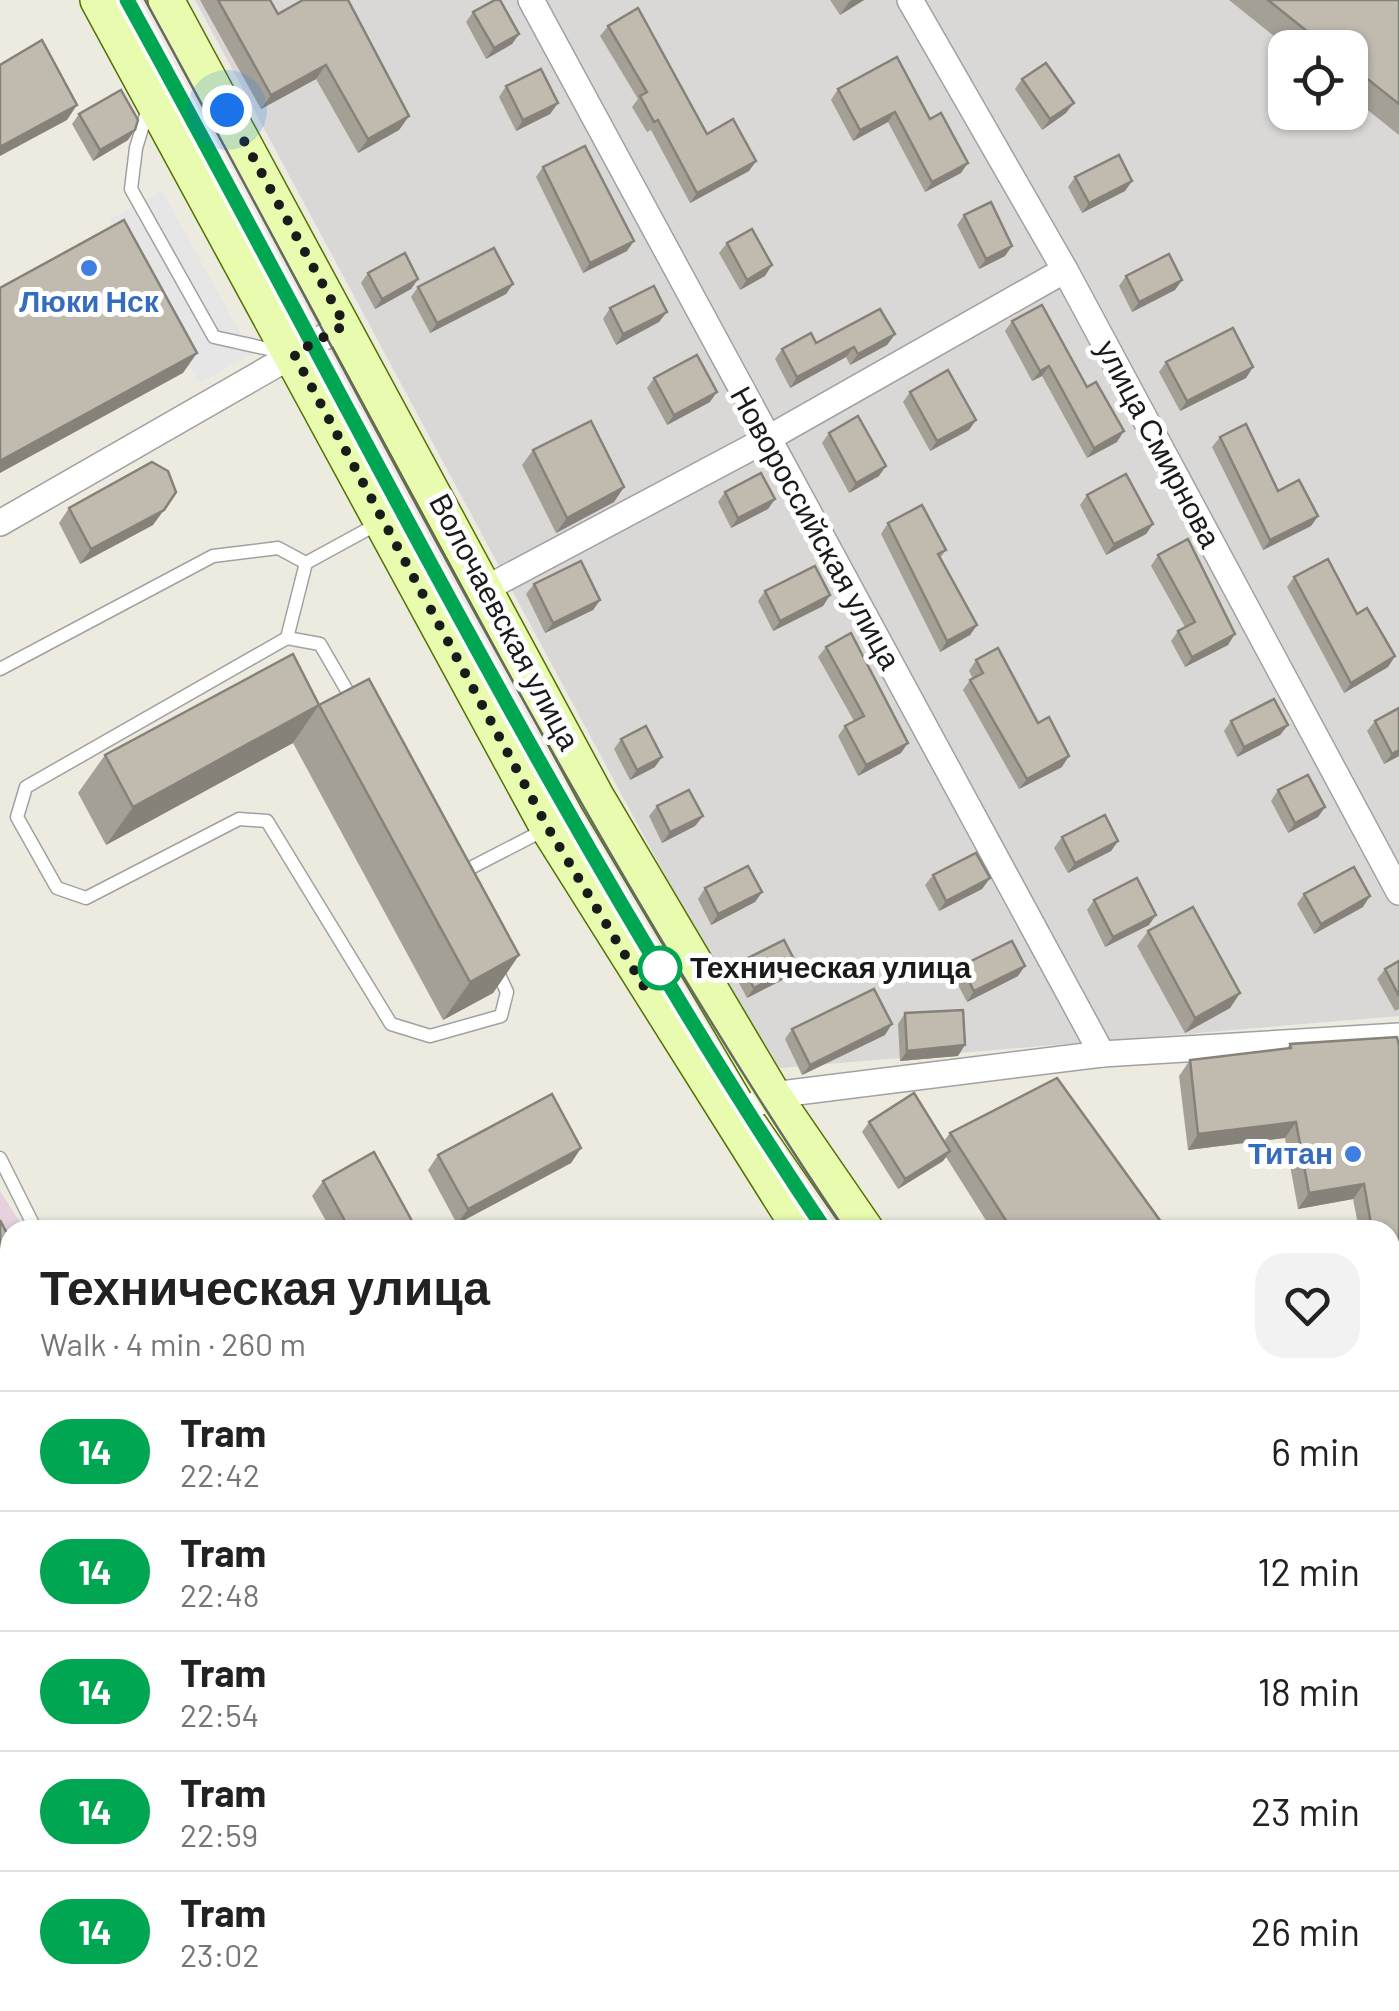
<!DOCTYPE html>
<html lang="en">
<head>
<meta charset="utf-8">
<style>
  :root { --surface:#fff; --page:#f2f2f2; --text:#222; --muted:#767676; --line:#e0e0e0 }
  body { margin:0; font-family:Barlow,sans-serif; background:var(--page); color:var(--text); height:100vh; display:flex; flex-direction:column; font-size:38px; white-space:nowrap }
  * { box-sizing:border-box; margin:0 }
  p { font-size:32px; color:var(--muted) }
  .icon { flex:none; width:55px; height:55px; fill:none; stroke:currentColor; stroke-width:2; stroke-linecap:round; stroke-linejoin:round }
  .map { position:relative; flex:1; overflow:hidden }
  .side { position:absolute; left:0px; top:1220px; width:1400px; height:792px; display:flex; flex-direction:column; background:var(--surface); border-radius:30px 30px 0 0; box-shadow:0 2px 8px #0004 }
  .side>* { flex:none }
  .badge { padding:0 20px; border-radius:32px; font-size:35px; line-height:65px }
  .controls { position:absolute; left:1268px; top:30px; display:grid; gap:20px }
  .controls a { display:grid; place-items:center; width:100px; height:100px; border-radius:20px; background:var(--surface); box-shadow:0 2px 8px #0004; font-size:50px }
  .you { position:absolute; width:50px; height:50px; margin:-25px; border:8px solid #fff; border-radius:50%; background:#1a73e8; box-shadow:0 0 0 15px #1a73e833 }
  .map>.badge { position:absolute; translate:-50% -50%; box-shadow:0 0 0 5px #fff }
  .round { display:grid; place-items:center; flex:none; width:105px; height:105px; border-radius:30px; background:var(--page) }
  .summary { display:flex; align-items:center; justify-content:space-between; height:170px; padding:0 40px }
  h1 { font-size:48px; font-weight:800; line-height:75px }
  ul { padding:0; list-style:none }
  li { display:flex; align-items:center; gap:30px; height:120px; padding:0 40px; border-top:2px solid var(--line) }
  li div { flex:1 }
  li b { display:block; font-size:38px }
  li em { font-style:normal }
  li .badge { min-width:110px; font-weight:700; text-align:center }
  .map>svg:first-child { display:block }
  .residential { fill:#d9d8d7; fill-rule:evenodd }
  .industrial { fill:#e6d1de }
  .parking { fill:#e6e6e6 }
  .lines { fill:none; stroke-linecap:round; stroke-linejoin:round }
  .lane-casing { stroke:#a1a1a1; stroke-width:15 }
  .street-casing { stroke:#a1a1a1; stroke-width:28 }
  .secondary-casing { stroke:#507201; stroke-width:38 }
  .lane { stroke:#fff; stroke-width:12 }
  .street { stroke:#fff; stroke-width:25 }
  .secondary { stroke:#e8fbaf; stroke-width:35 }
  .tram { stroke:#686868; stroke-width:2.5 }
  .wall { fill:#a5a096 }
  .shaded-wall { fill:#86827a }
  .building { fill:#c0baaf; stroke:#86827a; stroke-width:2.5 }
  .line-casing { stroke:#fff; stroke-width:22 }
  .line { stroke:#00a651; stroke-width:15 }
  .walk { stroke:#1a1a1a; stroke-width:10; stroke-dasharray:0 18 }
  .shop-dot { fill:#3f7fe0; stroke:#fff; stroke-width:4 }
  .stop-dot { fill:#fff; stroke:#00a651; stroke-width:5 }
  .labels { text-anchor:middle; stroke-width:10; stroke-linejoin:round; paint-order:stroke }
  .shop-label { font-size:30px; font-weight:bold; fill:#366cbe; stroke:#fff }
  .street-label { font-size:30px; fill:#1a1a1a; stroke:#fff }
  .stop-label { font-size:30px; font-weight:bold; fill:#1a1a1a; stroke:#fff; text-anchor:start }
</style>
</head>
<body>
<div class="map">
<svg width="1399" height="2011" viewBox="0 0 1399 2011">
  <rect width="100%" height="100%" fill="#edebdf"/>
  <g class="residential">
    <path d="M195 0H1399V1016L769 1069ZM1285 48H1350V112H1285Z"/>
    <path d="M10 2001 1221 2002 1230 2011H0V2004Z"/>
  </g>
  <path class="industrial" d="M0 1191 25 1230H10V1523L0 1529Z"/>
  <path class="parking" d="M162 191 252 354 199 383 109 220Z"/>
  <g class="lines">
    <defs>
      <g id="lane">
        <path d="M149 105 136 148 131 189 214 337 282 352"/>
        <path d="M306 563 287 638 26 787 17 817 57 888 86 898 239 819 267 821 391 1024 430 1036 501 1016 507 992 495 966"/>
        <path d="M287 638 320 644 353 701"/>
        <path d="M0 669 213 556 278 548 306 563 381 522"/>
        <path d="M457 875 546 829"/>
        <path d="M0 1158 36 1230"/>
      </g>
      <g id="street">
        <path d="M531 0 1102 1054"/>
        <path d="M910 0 1065 270 1399 892"/>
        <path d="M0 523 345 325"/>
        <path d="M487 588 767 439 1065 270"/>
        <path d="M728 1119 773 1095 1102 1054 1399 1036"/>
        <path d="M450 2011 465 2002"/>
        <path d="M963 2011 978 2002"/>
        <path d="M1306 2011 1309 2002"/>
      </g>
      <g id="secondary">
        <path d="M98 0 548 828 801 1230"/>
        <path d="M166 0 597 798 773 1095 866 1230"/>
        <path d="M0 1771 10 1766"/>
        <path d="M1390 1856 1399 1864"/>
        <path d="M1390 1930 1399 1939"/>
      </g>
    </defs>
    <use href="#lane" class="lane-casing"/>
    <use href="#street" class="street-casing"/>
    <use href="#secondary" class="secondary-casing"/>
    <use href="#lane" class="lane"/>
    <use href="#street" class="street"/>
    <use href="#secondary" class="secondary"/>
    <g class="tram">
      <path d="M127 0C354 414 561 838 825 1230"/>
      <path d="M145 0C372 414 580 838 845 1230"/>
      <path d="M1390 1884 1399 1892"/>
      <path d="M1390 1904 1399 1912"/>
    </g>
  </g>
  <g class="wall">
    <path d="M200 0H270L278 14 409 116 399 130 358 153 316 79 261 109Z"/>
    <path d="M830 0H864L840 15Z"/>
    <path d="M1229 0H1399V135L1350 96V48H1289Z"/>
    <path d="M473 12 519 34 512 44 486 59 466 22Z"/>
    <path d="M608 26 707 134 756 161 749 171 690 203 651 130 647 132 632 107 638 99 600 36Z"/>
    <path d="M897 57 961 173 925 192 888 122 853 141 831 100 838 89Z"/>
    <path d="M1022 79 1066 113 1042 130 1015 89Z"/>
    <path d="M506 86 558 103 550 114 516 131 499 97Z"/>
    <path d="M79 114 128 140 93 161 72 124Z"/>
    <path d="M543 167 627 251 583 273 536 177Z"/>
    <path d="M1075 177 1132 181 1125 191 1082 213 1068 187Z"/>
    <path d="M964 215 1005 256 979 269 957 225Z"/>
    <path d="M727 243 765 276 740 290 719 253Z"/>
    <path d="M368 273 418 279 411 289 375 309 361 283Z"/>
    <path d="M1126 276 1182 280 1175 290 1132 312 1119 286Z"/>
    <path d="M513 284 506 294 430 333 411 297 418 287Z"/>
    <path d="M610 308 659 322 616 345 603 319Z"/>
    <path d="M1012 321 1087 387 1117 442 1087 458 1042 376 1032 381 1005 331Z"/>
    <path d="M895 334 887 345 850 365 846 357 790 388 775 359 782 349 816 343Z"/>
    <path d="M1166 362 1253 367 1246 378 1180 411 1159 372Z"/>
    <path d="M654 378 710 402 667 425 647 388Z"/>
    <path d="M910 392 976 420 969 430 930 451 903 402Z"/>
    <path d="M829 433 879 476 849 493 822 443Z"/>
    <path d="M1220 437 1278 491 1318 516 1311 526 1263 550 1212 447Z"/>
    <path d="M533 450 624 487 614 502 556 533 522 465Z"/>
    <path d="M725 492 775 499 768 509 731 528 718 502Z"/>
    <path d="M1087 495 1153 524 1146 534 1106 555 1080 505Z"/>
    <path d="M69 508 153 525 80 564 59 523Z"/>
    <path d="M888 523 946 550 940 558 977 625 970 635 940 652 881 534Z"/>
    <path d="M1158 555 1228 645 1185 667 1171 641 1178 631 1185 627 1151 566Z"/>
    <path d="M1294 577 1357 614 1395 656 1388 667 1344 693 1287 587Z"/>
    <path d="M534 584 600 600 593 610 545 633 526 594Z"/>
    <path d="M765 591 830 595 823 606 773 631 758 601Z"/>
    <path d="M826 647 901 753 858 776 838 736 845 726 854 721 818 657Z"/>
    <path d="M976 660 1038 723 1062 767 1019 789 963 690 970 680 973 679 969 671Z"/>
    <path d="M319 705 519 955 493 993 443 1020 293 743 106 845 78 793 105 755Z"/>
    <path d="M1231 721 1288 725 1280 735 1237 757 1224 731Z"/>
    <path d="M1375 721 1399 756 1384 764 1367 731Z"/>
    <path d="M621 739 655 767 630 780 614 749Z"/>
    <path d="M1278 790 1325 807 1318 817 1288 833 1271 801Z"/>
    <path d="M657 806 703 816 695 826 662 843 649 816Z"/>
    <path d="M1062 837 1118 841 1111 851 1068 873 1054 848Z"/>
    <path d="M933 875 990 878 982 889 939 911 925 885Z"/>
    <path d="M705 888 762 892 755 902 711 925 698 899Z"/>
    <path d="M1304 894 1363 907 1314 934 1297 904Z"/>
    <path d="M1094 900 1149 925 1105 947 1087 910Z"/>
    <path d="M1148 931 1240 993 1230 1008 1185 1033 1137 946Z"/>
    <path d="M1399 961V1009L1395 1011 1377 979 1385 969Z"/>
    <path d="M740 962 790 976 747 998 733 972Z"/>
    <path d="M961 966 1018 976 967 1002 954 977Z"/>
    <path d="M905 1013 958 1056 900 1061 898 1024Z"/>
    <path d="M792 1029 885 1035 802 1075 785 1039Z"/>
    <path d="M1290 1044 1399 1046V1262L1390 1263V1230H1359L1353 1199 1298 1209 1285 1138 1188 1150 1179 1076 1190 1060 1287 1048Z"/>
    <path d="M869 1122 944 1141 950 1133 1167 1230H992L946 1157 943 1161 898 1189 862 1132Z"/>
    <path d="M581 1148 571 1163 457 1224 428 1170 438 1155Z"/>
    <path d="M323 1181 417 1230H331L312 1196Z"/>
    <path d="M0 1220 10 1239V1407L0 1389Z"/>
    <path d="M1399 1592V1713L1390 1705V1603Z"/>
    <path d="M356 2002H405L388 2011H360Z"/>
    <path d="M599 2002H630L614 2011H603Z"/>
    <path d="M1083 2002H1132L1129 2011H1088Z"/>
  </g>
  <g class="shaded-wall">
    <path d="M852 0H864L840 15 849 2Z"/>
    <path d="M519 34 512 44 486 59 494 48Z"/>
    <path d="M326 65 316 79 261 109 271 95Z"/>
    <path d="M558 103 550 114 516 131 523 120Z"/>
    <path d="M1074 103 1066 113 1042 130 1050 119Z"/>
    <path d="M77 105 67 120 0 156V147Z"/>
    <path d="M895 112 888 122 853 141 860 130Z"/>
    <path d="M409 116 399 130 358 153 368 139Z"/>
    <path d="M135 130 128 140 93 161 100 150Z"/>
    <path d="M756 161 749 171 690 203 697 193Z"/>
    <path d="M968 163 961 173 925 192 932 182Z"/>
    <path d="M1132 181 1125 191 1082 213 1089 203Z"/>
    <path d="M634 241 627 251 583 273 590 263Z"/>
    <path d="M1012 246 1005 256 979 269 986 259Z"/>
    <path d="M772 265 765 276 740 290 747 280Z"/>
    <path d="M418 279 411 289 375 309 382 299Z"/>
    <path d="M1182 280 1175 290 1132 312 1139 302Z"/>
    <path d="M513 284 506 294 430 333 437 323Z"/>
    <path d="M667 312 659 322 616 345 623 334Z"/>
    <path d="M895 334 887 345 850 365 858 354Z"/>
    <path d="M854 347 846 357 790 388 797 377Z"/>
    <path d="M197 353 183 373 0 473V461Z"/>
    <path d="M1049 366 1042 376 1032 381 1040 371Z"/>
    <path d="M1253 367 1246 378 1180 411 1187 401Z"/>
    <path d="M717 392 710 402 667 425 674 415Z"/>
    <path d="M976 420 969 430 930 451 937 441Z"/>
    <path d="M1124 431 1117 442 1087 458 1094 448Z"/>
    <path d="M886 466 879 476 849 493 856 483Z"/>
    <path d="M624 487 614 502 556 533 567 518Z"/>
    <path d="M775 499 768 509 731 528 738 518Z"/>
    <path d="M164 510 153 525 80 564 91 549Z"/>
    <path d="M1318 516 1311 526 1263 550 1270 540Z"/>
    <path d="M1153 524 1146 534 1106 555 1114 544Z"/>
    <path d="M830 595 823 606 773 631 780 621Z"/>
    <path d="M600 600 593 610 545 633 553 623Z"/>
    <path d="M977 625 970 635 940 652 947 641Z"/>
    <path d="M1235 634 1228 645 1185 667 1192 657Z"/>
    <path d="M1395 656 1388 667 1344 693 1351 683Z"/>
    <path d="M319 705 293 743 106 845 133 807Z"/>
    <path d="M1288 725 1280 735 1237 757 1244 747Z"/>
    <path d="M908 743 901 753 858 776 866 765Z"/>
    <path d="M1399 750V756L1384 764 1392 754Z"/>
    <path d="M1069 756 1062 767 1019 789 1027 779Z"/>
    <path d="M662 757 655 767 630 780 637 770Z"/>
    <path d="M1325 807 1318 817 1288 833 1295 823Z"/>
    <path d="M703 816 695 826 662 843 670 832Z"/>
    <path d="M1118 841 1111 851 1068 873 1075 863Z"/>
    <path d="M990 878 982 889 939 911 946 901Z"/>
    <path d="M762 892 755 902 711 925 718 914Z"/>
    <path d="M1370 896 1363 907 1314 934 1321 924Z"/>
    <path d="M1156 915 1149 925 1105 947 1113 937Z"/>
    <path d="M519 955 493 993 443 1020 470 982Z"/>
    <path d="M797 965 790 976 747 998 754 988Z"/>
    <path d="M1025 966 1018 976 967 1002 974 991Z"/>
    <path d="M1240 993 1230 1008 1185 1033 1195 1018Z"/>
    <path d="M892 1024 885 1035 802 1075 810 1065Z"/>
    <path d="M965 1045 958 1056 900 1061 907 1051Z"/>
    <path d="M1296 1122 1285 1138 1188 1150 1198 1134Z"/>
    <path d="M581 1148 571 1163 457 1224 468 1209Z"/>
    <path d="M950 1151 943 1161 898 1189 905 1179Z"/>
    <path d="M1364 1184 1353 1199 1298 1209 1309 1193Z"/>
    <path d="M1399 1248V1262L1390 1263V1250Z"/>
    <path d="M1399 1436V1450L1390 1451V1438Z"/>
    <path d="M10 1875V1887L0 1893V1880Z"/>
    <path d="M392 2002H405L388 2011H375Z"/>
    <path d="M618 2002H630L614 2011H609L613 2005Z"/>
  </g>
  <g class="building">
    <path d="M218 0H270L278 14 303 0H348L409 116 368 139 326 65 271 95Z"/>
    <path d="M495 0H500L519 34 494 48 473 12Z"/>
    <path d="M1268 0H1399V104L1350 65V48H1328Z"/>
    <path d="M638 8 707 134 733 119 756 161 697 193 658 120 654 122 640 96 647 92 608 26Z"/>
    <path d="M42 40 77 105 0 147V65Z"/>
    <path d="M897 57 930 119 941 113 968 163 932 182 895 112 860 130 838 89Z"/>
    <path d="M1046 63 1074 103 1050 119 1022 79Z"/>
    <path d="M541 69 558 103 523 120 506 86Z"/>
    <path d="M121 90 138 120 135 130 100 150 79 114Z"/>
    <path d="M585 146 634 241 590 263 543 167Z"/>
    <path d="M1119 155 1132 181 1089 203 1075 177Z"/>
    <path d="M991 202 1012 246 986 259 964 215Z"/>
    <path d="M124 220 197 353 0 461V288Z"/>
    <path d="M752 229 772 265 747 280 727 243Z"/>
    <path d="M494 248 513 284 437 323 418 287Z"/>
    <path d="M405 253 418 279 382 299 368 273Z"/>
    <path d="M1169 254 1182 280 1139 302 1126 276Z"/>
    <path d="M654 286 667 312 623 334 610 308Z"/>
    <path d="M1042 305 1087 387 1096 382 1124 431 1094 448 1049 366 1040 371 1012 321Z"/>
    <path d="M880 309 895 334 858 354 854 347 797 377 782 349 811 333 816 343Z"/>
    <path d="M1233 328 1253 367 1187 401 1166 362Z"/>
    <path d="M697 355 717 392 674 415 654 378Z"/>
    <path d="M948 370 976 420 937 441 910 392Z"/>
    <path d="M858 416 886 466 856 483 829 433Z"/>
    <path d="M591 421 624 487 567 518 533 450Z"/>
    <path d="M1246 424 1278 491 1299 480 1318 516 1270 540 1220 437Z"/>
    <path d="M152 462 168 471 176 492 164 510 91 549 69 508Z"/>
    <path d="M761 473 775 499 738 518 725 492Z"/>
    <path d="M1126 474 1153 524 1114 544 1087 495Z"/>
    <path d="M922 505 946 550 938 554 977 625 947 641 888 523Z"/>
    <path d="M1188 539 1235 634 1192 657 1178 631 1195 622 1158 555Z"/>
    <path d="M1328 559 1357 614 1367 608 1395 656 1351 683 1294 577Z"/>
    <path d="M581 561 600 600 553 623 534 584Z"/>
    <path d="M815 566 830 595 780 621 765 591Z"/>
    <path d="M851 633 908 743 866 765 845 726 864 716 826 647Z"/>
    <path d="M998 648 1038 723 1049 717 1069 756 1027 779 970 680 983 673 976 660Z"/>
    <path d="M293 654 319 705 133 807 105 755Z"/>
    <path d="M369 679 519 955 470 982 319 705Z"/>
    <path d="M1274 699 1288 725 1244 747 1231 721Z"/>
    <path d="M1399 708V750L1392 754 1375 721Z"/>
    <path d="M646 726 662 757 637 770 621 739Z"/>
    <path d="M1308 775 1325 807 1295 823 1278 790Z"/>
    <path d="M689 790 703 816 670 832 657 806Z"/>
    <path d="M1105 815 1118 841 1075 863 1062 837Z"/>
    <path d="M976 853 990 878 946 901 933 875Z"/>
    <path d="M748 866 762 892 718 914 705 888Z"/>
    <path d="M1354 867 1370 896 1321 924 1304 894Z"/>
    <path d="M1137 878 1156 915 1113 937 1094 900Z"/>
    <path d="M1193 907 1240 993 1195 1018 1148 931Z"/>
    <path d="M784 940 797 965 754 988 740 962Z"/>
    <path d="M1012 941 1025 966 974 991 961 966Z"/>
    <path d="M1399 961V996L1385 969Z"/>
    <path d="M874 989 892 1024 810 1065 792 1029Z"/>
    <path d="M963 1010 965 1045 907 1051 905 1013Z"/>
    <path d="M1397 1037 1399 1046V1248L1390 1250V1230H1372L1364 1184 1309 1193 1296 1122 1198 1134 1190 1060 1291 1048 1290 1044Z"/>
    <path d="M1057 1078 1167 1230H1012L950 1133Z"/>
    <path d="M914 1093 950 1151 905 1179 869 1122Z"/>
    <path d="M552 1094 581 1148 468 1209 438 1155Z"/>
    <path d="M374 1152 417 1230H350L323 1181Z"/>
    <path d="M0 1220 10 1239V1362L0 1345Z"/>
    <path d="M1399 1299V1436L1390 1438V1301Z"/>
    <path d="M1399 1592V1687L1390 1678V1617L1395 1596Z"/>
    <path d="M10 1815V1875L0 1880V1820Z"/>
    <path d="M1390 1986 1399 1993V2011H1358L1366 2002H1390Z"/>
    <path d="M368 2002H392L375 2011H373Z"/>
    <path d="M508 2002H541L545 2011H492Z"/>
    <path d="M1096 2002H1132L1133 2005 1122 2011H1100Z"/>
    <path d="M810 2006 812 2011H800Z"/>
  </g>
  <g class="lines">
    <defs>
      <path id="line" d="M127 0C355 413 561 837 825 1230"/>
    </defs>
    <use href="#line" class="line-casing"/>
    <use href="#line" class="line"/>
    <path class="walk" d="M227 110 345 325 294 354 548 828 645 988 660 968"/>
  </g>
  <g class="shop-dot">
    <circle cx="89" cy="268" r="10"/>
    <circle cx="1353" cy="1154" r="10"/>
  </g>
  <circle class="stop-dot" cx="660" cy="968" r="20"/>
  <g class="labels">
    <g class="shop-label">
      <text x="89" y="312">Люки Нск</text>
      <text x="1333" y="1164" text-anchor="end">Титан</text>
    </g>
    <g class="street-label">
      <text transform="translate(1158 444) rotate(62)" y="10">улица Смирнова</text>
      <text transform="translate(815 528) rotate(61)" y="10">Новороссийская улица</text>
      <text transform="translate(504 622) rotate(62)" y="10">Волочаевская улица</text>
    </g>
    <g class="stop-label">
      <text x="690" y="978">Техническая улица</text>
    </g>
  </g>
</svg>
<div class="controls">
<a><svg class="icon" aria-label="locate" viewBox="0 0 24 24"><circle cx="12" cy="12" r="6"/><path d="M12 2v4M12 18v4M2 12h4M18 12h4"/></svg></a>
</div>
<div class="you" style="left:227px;top:110px"></div>
<section class="side">
<div class="summary"><div><h1>Техническая улица</h1><p>Walk · 4 min · 260 m</p></div><a class="round"><svg class="icon" aria-label="heart" viewBox="0 0 24 24"><path d="M12 20l-8-8c-3-5 5-10 8-4 3-6 11-1 8 4z"/></svg></a></div>
<ul>
<li><span class="badge" style="background:#00a651;color:#fff">14</span><div><b>Tram</b><p>22:42</p></div><em>6 min</em></li>
<li><span class="badge" style="background:#00a651;color:#fff">14</span><div><b>Tram</b><p>22:48</p></div><em>12 min</em></li>
<li><span class="badge" style="background:#00a651;color:#fff">14</span><div><b>Tram</b><p>22:54</p></div><em>18 min</em></li>
<li><span class="badge" style="background:#00a651;color:#fff">14</span><div><b>Tram</b><p>22:59</p></div><em>23 min</em></li>
<li><span class="badge" style="background:#00a651;color:#fff">14</span><div><b>Tram</b><p>23:02</p></div><em>26 min</em></li>
</ul>
</section>
</div>
</body>
</html>
